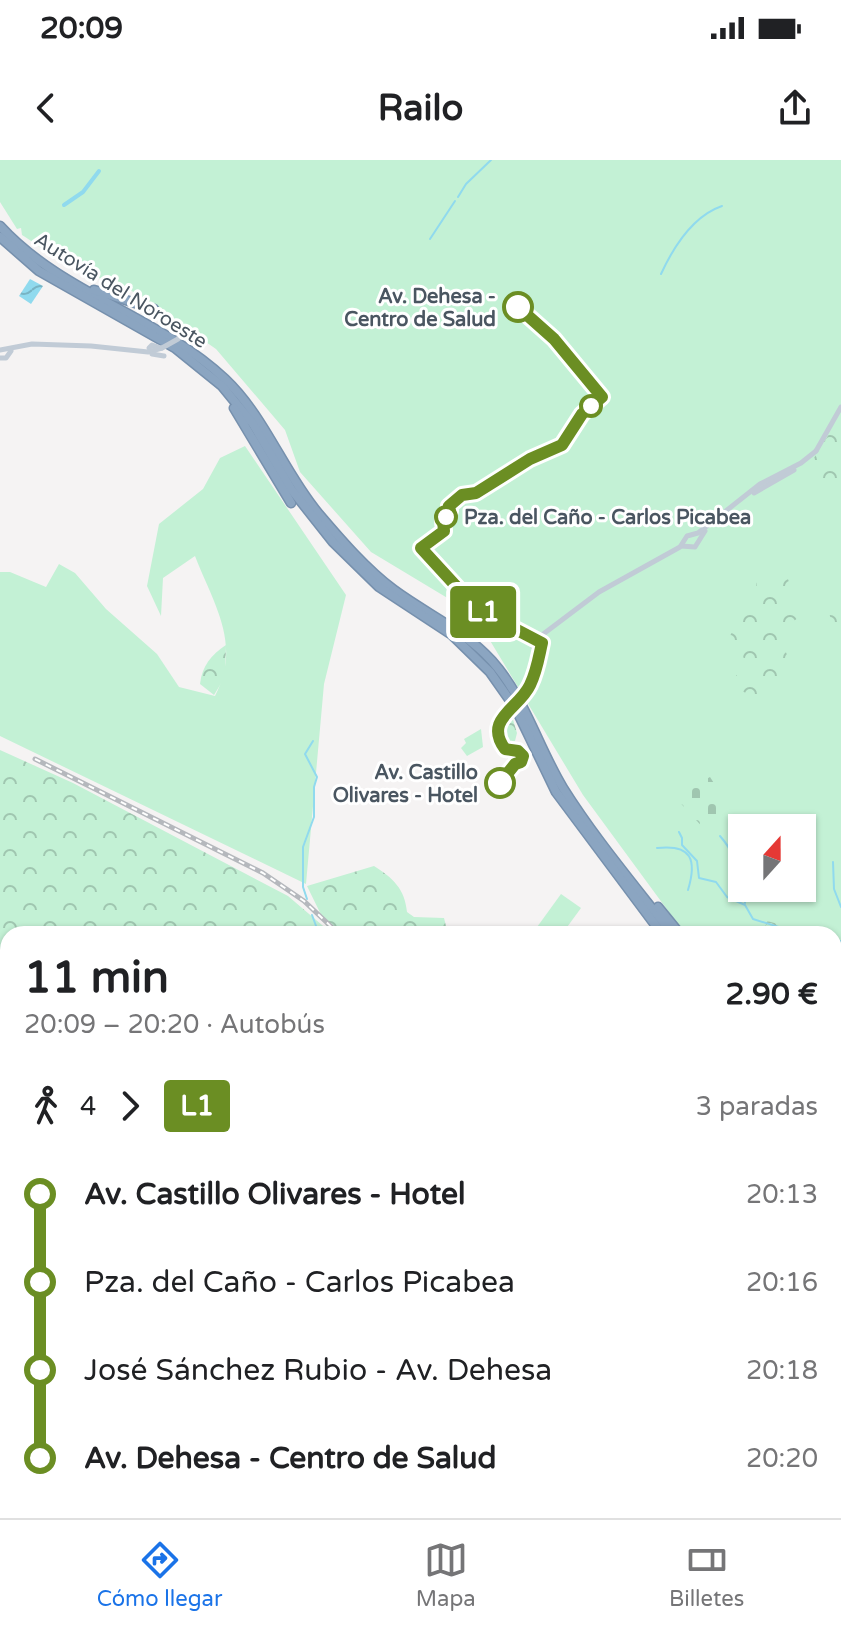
<!DOCTYPE html>
<html lang="es">
<head>
<meta charset="utf-8">
<style>
  :root { --surface:#fff; --page:#f2f2f2; --text:#202124; --muted:#757577; --line:#e0e0e0; --accent:#1a73e8 }
  body { margin:0; font-family:"Varela Round",sans-serif; background:var(--page); color:var(--text); height:100vh; display:flex; flex-direction:column; font-size:30px; white-space:nowrap }
  * { box-sizing:border-box; margin:0 }
  p { font-size:26px; color:var(--muted) }
  .icon { flex:none; width:44px; height:44px; fill:none; stroke:currentColor; stroke-width:2; stroke-linecap:round; stroke-linejoin:round }
  .map { position:relative; flex:1; overflow:hidden }
  .details { position:absolute; left:0px; top:766px; width:842px; height:592px; display:flex; flex-direction:column; background:var(--surface); border-radius:24px 24px 0 0; box-shadow:0 2px 6px #0004 }
  .details>* { flex:none }
  .badge { padding:0 16px; border-radius:6px; font-size:28px; line-height:52px }
  .needle { width:52px; rotate:21deg }
  .fabs { position:absolute; left:728px; top:654px; display:grid; gap:16px }
  .fabs a { display:grid; place-items:center; width:88px; height:88px; border-radius:0px; background:var(--surface); box-shadow:0 2px 6px #0004; font-size:40px }
  .map>.badge { position:absolute; translate:-50% -50%; box-shadow:0 0 0 4px #fff }
  .legs { display:flex; align-items:center; gap:12px; height:88px; padding:0 24px; font-size:26px }
  .legs p { margin-inline-start:auto }
  .head { display:flex; align-items:center; justify-content:space-between; height:136px; padding:0 24px }
  h1 { font-size:44px; font-weight:800; line-height:60px }
  ul { padding:0 24px; list-style:none }
  li { display:flex; align-items:center; gap:28px; height:88px; font-size:30px }
  li i { display:grid; place-items:center; width:12px; height:100%; margin:0 10px; background:currentColor }
  li i::after { content:''; width:20px; height:20px; margin:-10px; border:6px solid; border-radius:50%; background:var(--surface) }
  li p { margin-inline-start:auto }
  li:first-child i { background:linear-gradient(#0000 50%,currentColor 0) }
  li:last-child i { background:linear-gradient(currentColor 50%,#0000 0) }
  .status { display:flex; justify-content:space-between; align-items:center; height:56px; padding:0 40px; background:var(--surface); direction:ltr }
  .status svg { height:22px; fill:currentColor }
  header { display:flex; justify-content:space-between; align-items:center; height:104px; padding:0 24px; background:var(--surface); font-size:36px; font-weight:800 }
  .tabs { display:flex; justify-content:space-around; align-items:center; height:112px; border-top:2px solid var(--line); background:var(--surface); font-size:22px; color:var(--muted) }
  .tabs a { display:grid; justify-items:center; gap:4px }
  .tabs .selected { color:var(--accent) }
  .map>svg:first-child { display:block }
  .green { fill:#c3f1d5; fill-rule:evenodd }
  .forest { fill:url(#forest-crowns) }
  .cemetery { fill:url(#cemetery-stones) }
  .water { fill:url(#water-waves) }
  .lines { fill:none; stroke-linecap:round; stroke-linejoin:round }
  .stream { stroke:#90daee; stroke-width:2 }
  .canal { stroke:#90daee; stroke-width:4 }
  .highway-casing { stroke:#7690ad; stroke-width:11 }
  .secondary { stroke:#c1cbd6; stroke-width:5 }
  .highway { stroke:#8ba5c1; stroke-width:8 }
  .rail-casing { stroke:#b5b8bd; stroke-width:5 }
  .rail { stroke:#fff; stroke-width:2; stroke-dasharray:6; stroke-linecap:butt }
  .secondary-bridge { stroke:#c1cbd6; stroke-width:5 }
  .line-1-casing { stroke:#fff; stroke-width:18 }
  .line-1 { stroke:#6b8e23; stroke-width:12 }
  .stop-1-dot { fill:#fff; stroke:#6b8e23; stroke-width:4 }
  .labels { text-anchor:middle; stroke-width:6; stroke-linejoin:round; paint-order:stroke }
  .street-label { font-size:20px; fill:#4a5661; stroke:#fff }
  .stop-label { font-size:20px; font-weight:bold; fill:#4a5661; stroke:#fff; text-anchor:end }
</style>
</head>
<body>
<div class="status"><b>20:09</b><svg viewBox="0 0 49 12"><path d="M0 12V9h3v3zM5 12V6h3v6zM10 12V3h3v9zM15 12V0h3v12zM26 1h20v11H26zM47 4h2v5h-2z"/></svg></div>
<header><svg class="icon" aria-label="back" viewBox="0 0 24 24"><path d="M15 5l-7 7 7 7"/></svg>Railo<svg class="icon" aria-label="share" viewBox="0 0 24 24"><path d="M12 15V3M7 8l5-5 5 5M5 13v7h14v-7"/></svg></header>
<div class="map">
<svg width="841" height="1358" viewBox="0 0 841 1358">
  <defs>
    <pattern id="forest-crowns" width="20" height="18" patternUnits="userSpaceOnUse" patternTransform="scale(2)"><rect width="20" height="18" fill="#c3f1d5"/><path d="M2 6a3 3 0 1 1 6 0M12 15a3 3 0 1 1 6 0" fill="none" stroke="#a0c6b0"/></pattern>
    <pattern id="cemetery-stones" width="16" height="16" patternUnits="userSpaceOnUse" patternTransform="scale(2)"><rect width="16" height="16" fill="#c3f1d5"/><path d="M2 7V4a2 2 0 0 1 4 0v3zM10 15v-3a2 2 0 0 1 4 0v3z" fill="#a0c6b0"/></pattern>
    <pattern id="water-waves" width="16" height="10" patternUnits="userSpaceOnUse" patternTransform="scale(2)"><rect width="16" height="10" fill="#90daee"/><path d="M0 5q4-4 8 0t8 0" fill="none" stroke="#78b4c4"/></pattern>
  </defs>
  <rect width="100%" height="100%" fill="#f5f3f3"/>
  <g class="green">
    <path d="M0 0H841V986L834 976V774H685L583 635 474 454 371 392 300 312 285 270 216 189 113 118C86 124 44 89 22 75L21 68 17 69 0 42ZM742 668H802V728H742Z"/>
    <path d="M245 286 346 435 324 524 306 724 0 576V412H10L46 427 59 404 75 413 106 449 157 494 179 527 215 536C242 484 214 445 195 396L163 418 161 456 147 426 159 364 203 329 220 298Z"/>
    <path d="M481 569 483 587 467 596 461 588 466 583 464 579Z"/>
    <path d="M561 734 581 748 562 774H532Z"/>
  </g>
  <g class="forest">
    <path d="M841 255V331L823 333 814 298Z"/>
    <path d="M773 410 788 419 800 457 777 471 793 509 775 544 728 526 744 506 750 504 751 501 725 489 746 436 758 442 756 422Z"/>
    <path d="M826 444 841 445V477L836 474Z"/>
    <path d="M226 485 225 517 214 535 200 524C202 506 211 495 226 485Z"/>
    <path d="M511 553 517 573 515 581 510 584 501 578C499 567 503 561 511 553Z"/>
    <path d="M0 590 73 623 288 736 329 771 307 726 374 706C393 718 405 729 407 752L414 757 444 758 448 774H8V1350H834V1039L841 1047V1358H0Z"/>
    <path d="M767 761 815 774H763Z"/>
    <path d="M841 777V948L834 939V779Z"/>
  </g>
  <path class="cemetery" d="M710 617 724 639 708 673 675 637Z"/>
  <path class="water" d="M30 119 43 126 31 144 19 136Z"/>
  <g class="lines">
    <g class="stream">
      <path d="M458 37 466 24 491 0"/>
      <path d="M430 79 455 41"/>
      <path d="M661 114C673 88 693 56 722 46"/>
      <path d="M679 672 682 678V685L697 701 699 718 716 722 727 737 745 745 753 759 801 774"/>
      <path d="M720 676C733 691 737 703 742 722"/>
      <path d="M657 688C692 684 697 700 688 730"/>
      <path d="M833 702 834 729 841 747"/>
      <path d="M744 728 745 743"/>
      <path d="M307 739 303 727V687L314 657V627L317 617 305 594 313 581"/>
      <path d="M312 755 319 774"/>
      <path d="M61 770 64 774"/>
      <path d="M834 782 841 781"/>
      <path d="M834 924 841 922"/>
      <path d="M0 1298 8 1296"/>
      <path d="M0 1346 14 1358"/>
      <path d="M104 1350 107 1358"/>
      <path d="M242 1350 251 1358"/>
      <path d="M591 1350 596 1358"/>
      <path d="M692 1354 695 1358"/>
      <path d="M532 1358 569 1350"/>
      <path d="M679 1358 682 1353 690 1352"/>
      <path d="M790 1358 791 1350"/>
      <path d="M816 1358 823 1355 837 1358"/>
    </g>
    <path class="canal" d="M64 45 83 32 99 11"/>
    <defs>
      <g id="highway">
        <path d="M0 66C62 134 158 156 225 219 265 257 283 311 318 353 341 380 366 409 394 430 428 455 464 470 492 501 525 538 538 587 563 628 595 679 635 726 672 774"/>
        <path d="M0 77 39 111 175 188 222 226 253 264 291 329 333 382 379 427 452 475 490 512 516 549 556 632 662 774"/>
        <path d="M94 130 154 149"/>
        <path d="M234 248 291 343"/>
        <path d="M658 747 680 774"/>
        <path d="M834 989 841 999"/>
        <path d="M834 1003 841 1013"/>
      </g>
    </defs>
    <use href="#highway" class="highway-casing"/>
    <g class="secondary">
      <path d="M183 170H187L188 174 178 179Z"/>
      <path d="M149 188 152 185 161 188"/>
      <path d="M0 190 32 184 91 186 148 192 162 188"/>
      <path d="M152 194 164 196"/>
      <path d="M0 198H6L11 191"/>
      <path d="M816 291 841 247"/>
      <path d="M754 333 794 310"/>
      <path d="M681 386 695 387 705 371"/>
      <path d="M537 480 543 485 538 490 533 487 534 481 599 432 680 387 687 376 698 373 760 324 801 303 816 291"/>
      <path d="M531 525 538 507 539 490"/>
      <path d="M505 589 521 592 523 600 517 604C506 599 514 604 508 594 499 578 492 572 505 555"/>
    </g>
    <use href="#highway" class="highway"/>
    <defs>
      <g id="rail">
        <path d="M35 599 263 713 304 741 339 774"/>
        <path d="M834 1232 841 1233"/>
      </g>
    </defs>
    <use href="#rail" class="rail-casing"/>
    <use href="#rail" class="rail"/>
    <g class="secondary-bridge">
      <path d="M162 188 178 179"/>
      <path d="M505 555 531 525"/>
    </g>
  </g>
  <g class="lines">
    <defs>
      <path id="line-1" d="M500 623 515 604 521 602 523 596 518 591 505 589C483 559 519 549 530 525 537 511 539 496 542 483L477 449 421 388 444 371 443 361 450 351 449 346 462 335 476 333 530 299 562 285 582 254 602 237 554 179 518 147"/>
    </defs>
    <use href="#line-1" class="line-1-casing"/>
    <use href="#line-1" class="line-1"/>
  </g>
  <g class="stop-1-dot">
    <circle cx="518" cy="147" r="14"/>
    <circle cx="591" cy="246" r="10"/>
    <circle cx="446" cy="357" r="10"/>
    <circle cx="500" cy="623" r="14"/>
  </g>
  <g class="labels">
    <g class="street-label">
      <text transform="translate(121 130) rotate(32)" y="7">Autovía del Noroeste</text>
    </g>
    <g class="stop-label">
      <text x="496" y="143">Av. Dehesa -<tspan x="496" dy="23">Centro de Salud</tspan></text>
      <text x="464" y="364" text-anchor="start">Pza. del Caño - Carlos Picabea</text>
      <text x="478" y="619">Av. Castillo<tspan x="478" dy="23">Olivares - Hotel</tspan></text>
    </g>
  </g>
</svg>
<div class="fabs">
<a><svg class="needle" viewBox="-14 -14 28 28"><path d="M0-13l5 13h-10z" fill="#e53935"/><path d="M0 13l5-13h-10z" fill="#757577"/></svg></a>
</div>
<b class="badge" style="left:483px;top:452px;background:#6b8e23;color:#fff">L1</b>
<section class="details">
<div class="head"><div><h1>11 min</h1><p>20:09 – 20:20 · Autobús</p></div><b>2.90 €</b></div>
<div class="legs"><svg class="icon" aria-label="walk" viewBox="0 0 24 24"><circle cx="13" cy="4" r="2"/><path d="M13 8l-2 6 4 7M11 14l-3 7M7 12l3-4h3l4 4"/></svg>4<svg class="icon" aria-label="forward" viewBox="0 0 24 24"><path d="M9 5l7 7-7 7"/></svg><b class="badge" style="background:#6b8e23;color:#fff">L1</b><p>3 paradas</p></div>
<ul>
<li><i style="color:#6b8e23"></i><b>Av. Castillo Olivares - Hotel</b><p>20:13</p></li>
<li><i style="color:#6b8e23"></i><span>Pza. del Caño - Carlos Picabea</span><p>20:16</p></li>
<li><i style="color:#6b8e23"></i><span>José Sánchez Rubio - Av. Dehesa</span><p>20:18</p></li>
<li><i style="color:#6b8e23"></i><b>Av. Dehesa - Centro de Salud</b><p>20:20</p></li>
</ul>
</section>
</div>
<nav class="tabs">
<a class="selected"><svg class="icon" aria-label="directions" viewBox="0 0 24 24"><path d="M12 3l9 9-9 9-9-9zM9 14v-3h6M13 9l2 2-2 2"/></svg>Cómo llegar</a>
<a><svg class="icon" aria-label="map" viewBox="0 0 24 24"><path d="M3 6l6-2 6 2 6-2v14l-6 2-6-2-6 2zM9 4v14M15 6v14"/></svg>Mapa</a>
<a><svg class="icon" aria-label="tickets" viewBox="0 0 24 24"><path d="M3 7h18v10H3zM15 7v10"/></svg>Billetes</a>
</nav>
</body>
</html>
